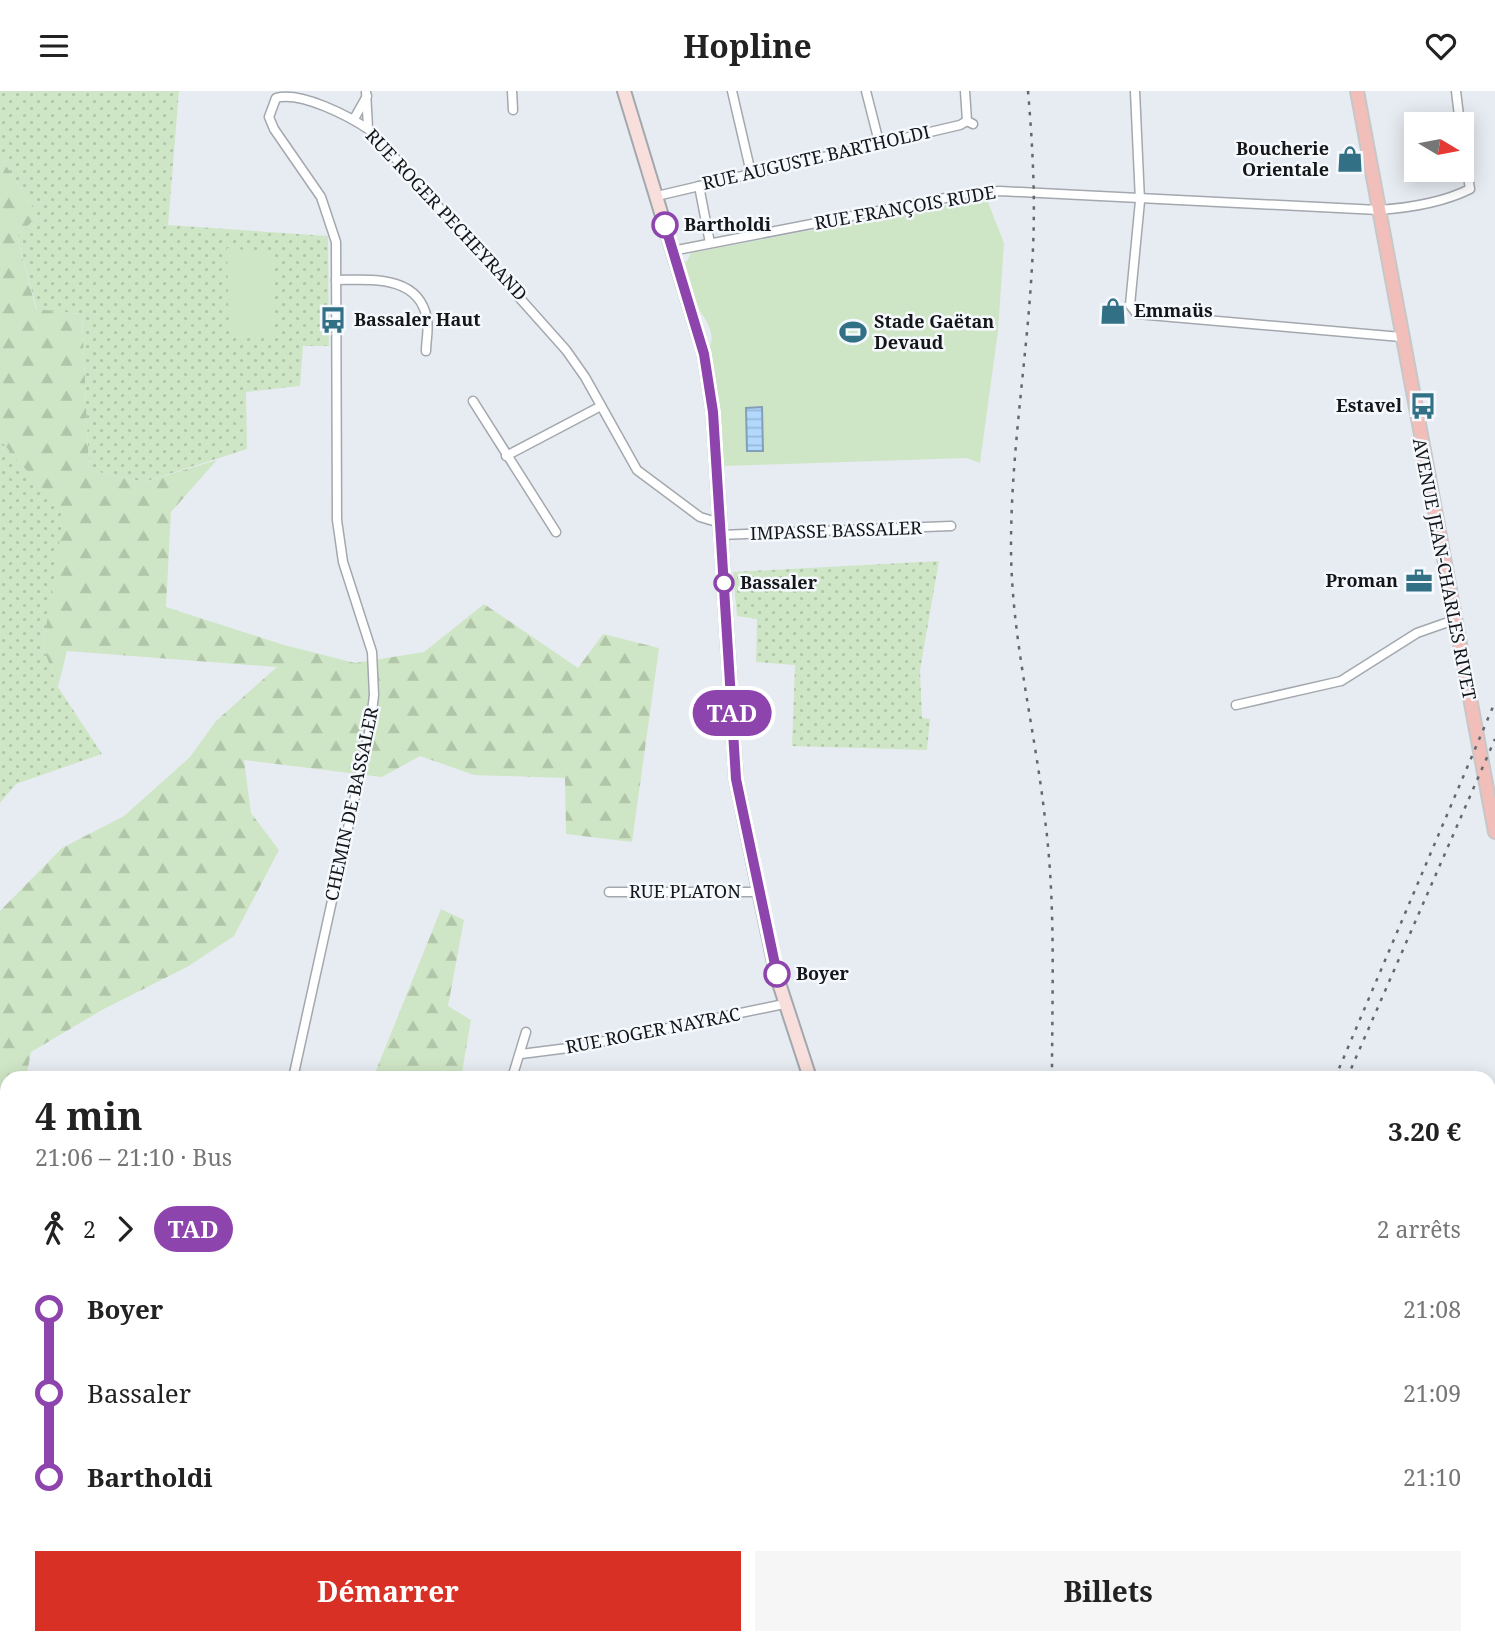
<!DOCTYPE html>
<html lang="fr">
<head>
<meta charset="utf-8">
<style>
  :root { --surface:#fff; --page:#f6f6f6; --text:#222; --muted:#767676; --accent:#d93025 }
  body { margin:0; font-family:"Noto Serif",serif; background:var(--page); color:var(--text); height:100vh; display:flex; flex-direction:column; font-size:26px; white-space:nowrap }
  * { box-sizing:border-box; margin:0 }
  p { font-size:23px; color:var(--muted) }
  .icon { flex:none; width:38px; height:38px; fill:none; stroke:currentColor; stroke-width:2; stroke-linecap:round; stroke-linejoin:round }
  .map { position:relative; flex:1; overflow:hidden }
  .sheet { position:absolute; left:0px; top:980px; width:1496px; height:574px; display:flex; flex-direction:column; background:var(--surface); border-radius:21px 21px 0 0; box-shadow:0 4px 18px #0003 }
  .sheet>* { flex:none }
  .badge { padding:0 14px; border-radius:23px; font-size:24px; line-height:46px }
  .needle { width:46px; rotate:100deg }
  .tools { position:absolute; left:1404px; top:21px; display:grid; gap:14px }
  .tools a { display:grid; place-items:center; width:70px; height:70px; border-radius:0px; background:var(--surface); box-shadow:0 4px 18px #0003; font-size:35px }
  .map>.badge { position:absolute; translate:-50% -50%; box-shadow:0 0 0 4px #fff }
  .legs { display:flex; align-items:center; gap:10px; height:77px; padding:0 35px; font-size:23px }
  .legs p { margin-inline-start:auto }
  .overview { display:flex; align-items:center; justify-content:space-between; height:119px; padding:0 35px }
  h1 { font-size:38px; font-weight:700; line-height:52px }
  .primary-button { display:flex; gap:14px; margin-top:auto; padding:14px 35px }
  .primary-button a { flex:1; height:80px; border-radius:0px; background:var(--accent); color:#fff; font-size:28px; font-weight:700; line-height:80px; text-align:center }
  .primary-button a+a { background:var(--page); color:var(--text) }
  ul { padding:0 35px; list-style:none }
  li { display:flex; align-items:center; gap:24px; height:84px; font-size:26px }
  li i { display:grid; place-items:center; width:10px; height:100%; margin:0 9px; background:currentColor }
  li i::after { content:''; width:18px; height:18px; margin:-9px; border:5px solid; border-radius:50%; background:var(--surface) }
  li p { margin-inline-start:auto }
  li:first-child i { background:linear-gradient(#0000 50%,currentColor 0) }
  li:last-child i { background:linear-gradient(currentColor 50%,#0000 0) }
  header { display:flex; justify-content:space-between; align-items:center; height:91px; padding:0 35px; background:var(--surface); font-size:32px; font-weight:700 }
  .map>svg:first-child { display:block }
  .grass { fill:url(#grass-dots) }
  .forest { fill:url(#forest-firs) }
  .pitch { fill:#cfe6c6 }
  .water { fill:url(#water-rules); stroke:#839eb8; stroke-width:2 }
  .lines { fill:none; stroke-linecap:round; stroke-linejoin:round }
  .street-casing { stroke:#a3a8ae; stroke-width:11 }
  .secondary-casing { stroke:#a3a8ae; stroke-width:16 }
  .primary-casing { stroke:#c7c7c8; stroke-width:16 }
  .street { stroke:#fff; stroke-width:8 }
  .secondary { stroke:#f8dfdc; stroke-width:12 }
  .primary { stroke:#f1beb9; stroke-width:12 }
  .rail { stroke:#65686b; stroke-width:2.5; stroke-dasharray:3.5 7; stroke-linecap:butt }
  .line-1-casing { stroke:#fff; stroke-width:16 }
  .line-1 { stroke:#8e44ad; stroke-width:10 }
  .stop-1-dot { fill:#fff; stroke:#8e44ad; stroke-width:3.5 }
  .labels { text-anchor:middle; stroke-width:5; stroke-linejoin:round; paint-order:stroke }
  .poi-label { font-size:18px; font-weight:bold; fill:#141618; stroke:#f5f9fe; text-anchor:end }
  .street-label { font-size:18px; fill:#141618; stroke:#f5f9fe }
  .stop-label { font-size:18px; font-weight:bold; fill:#141618; stroke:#f5f9fe; text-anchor:start }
</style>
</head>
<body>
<header><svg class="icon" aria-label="menu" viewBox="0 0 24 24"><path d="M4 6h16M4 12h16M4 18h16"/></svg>Hopline<svg class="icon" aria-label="heart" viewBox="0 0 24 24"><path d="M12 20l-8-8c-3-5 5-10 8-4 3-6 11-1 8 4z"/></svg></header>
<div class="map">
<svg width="1495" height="1554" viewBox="0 0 1495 1554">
  <defs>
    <pattern id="grass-dots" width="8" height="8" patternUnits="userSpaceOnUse" patternTransform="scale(1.75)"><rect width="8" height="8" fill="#cfe6c6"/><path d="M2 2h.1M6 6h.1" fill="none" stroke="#b1c5a9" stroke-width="1.8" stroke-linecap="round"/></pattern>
    <pattern id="forest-firs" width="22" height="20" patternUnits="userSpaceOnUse" patternTransform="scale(1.75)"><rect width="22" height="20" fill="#cfe6c6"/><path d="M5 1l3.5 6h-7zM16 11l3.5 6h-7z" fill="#b1c5a9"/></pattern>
    <pattern id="water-rules" width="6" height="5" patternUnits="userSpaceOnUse" patternTransform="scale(1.75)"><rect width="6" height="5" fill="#b2d9fc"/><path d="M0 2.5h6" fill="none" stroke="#98bad7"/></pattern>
  </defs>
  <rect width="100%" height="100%" fill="#e7ecf2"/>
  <g class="grass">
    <path d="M0 0H179L168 134 328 145 329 255H303L300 295 246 301 247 358 144 391 89 379 82 223 37 219 17 145 38 125 0 65Z"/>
    <path d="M0 349 65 422 43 556 58 596 102 663 16 693 0 712Z"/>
    <path d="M939 470 920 579 922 627 930 628 927 659 792 655 795 574 756 571 757 528 737 525 733 481Z"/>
  </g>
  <g class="forest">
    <path d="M0 65 38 125 17 145 36 218 82 223 89 379 144 391 217 369 171 421 166 516 284 554 355 572 424 561 484 513 578 577 603 543 659 557 632 751 566 743 565 687 474 684 420 665 382 686 244 669 251 722 279 759 234 845 187 876 102 919 31 961 26 987H7V1230L0 1215V820L62 757 124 725 190 666 216 630 277 576 67 560 58 596 43 556 64 422 0 349Z"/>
    <path d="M441 818 464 829 448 915 471 929 461 987H373Z"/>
    <path d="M7 1246V1371L0 1373V1250Z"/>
    <path d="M24 1547H364V1554H21Z"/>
  </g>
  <g class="pitch">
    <path d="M986 106 1004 152 998 240 980 372 967 367 724 375 721 320 708 259C719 239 701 226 695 210 690 197 687 184 683 171L687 170 691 162Z"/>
    <path d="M227 157 275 162V243L229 244Z"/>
  </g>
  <path class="water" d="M762 316 763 360H747L746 317Z"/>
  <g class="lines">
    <defs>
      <g id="street">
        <path d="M366 0 368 37"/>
        <path d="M512 0 513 19"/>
        <path d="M732 0 751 82"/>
        <path d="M866 0 879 51"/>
        <path d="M965 0 967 30"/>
        <path d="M1135 0 1140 110 1130 214 1137 223 1401 246"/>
        <path d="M1456 0 1460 33"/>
        <path d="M354 28 367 5"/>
        <path d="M699 95 710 152"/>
        <path d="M657 105 960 34 967 30 973 33"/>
        <path d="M672 160 971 102 1000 100 1378 119C1408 117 1444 111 1470 98L1461 43"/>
        <path d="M336 189C369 189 419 183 427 228 429 238 426 250 426 260"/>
        <path d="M473 310 556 441"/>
        <path d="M506 365 601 315"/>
        <path d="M720 444 951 435"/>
        <path d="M1236 614 1341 590 1417 542 1454 529"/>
        <path d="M609 801H760"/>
        <path d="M521 963 576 956 784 913"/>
        <path d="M293 987 370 637 374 604 372 561 343 471 337 429 336 151 321 106 274 38 269 26 276 7C301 0 349 25 371 40L566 259 585 286 637 379 700 426 720 432"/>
        <path d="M512 987 526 941"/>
        <path d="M1489 1266H1495"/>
        <path d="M563 1547 567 1554"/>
        <path d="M1219 1552 1233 1547"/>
        <path d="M2 1554 7 1546"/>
        <path d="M167 1554H215"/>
        <path d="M631 1554 639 1547"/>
        <path d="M868 1554 883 1547"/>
        <path d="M1464 1554 1486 1547"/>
      </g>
      <g id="secondary">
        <path d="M624 0 704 263 713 321 736 688 777 886 810 987"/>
        <path d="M1489 1018 1495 1017"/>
        <path d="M925 1547 928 1554"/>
        <path d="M1218 1547 1219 1554"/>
      </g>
      <path id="primary" d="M1357 0 1495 741"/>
    </defs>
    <use href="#street" class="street-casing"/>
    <use href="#secondary" class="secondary-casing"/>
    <use href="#primary" class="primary-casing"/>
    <use href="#street" class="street"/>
    <use href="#secondary" class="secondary"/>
    <use href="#primary" class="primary"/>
    <g class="rail">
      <path d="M1028 0C1033 58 1036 117 1032 175 1027 268 1011 361 1011 455 1011 546 1035 637 1045 728 1056 814 1052 900 1052 987"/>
      <path d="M1335 987 1495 611"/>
      <path d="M1347 987 1495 648"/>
      <path d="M1165 1547V1554"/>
      <path d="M1192 1554 1193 1547"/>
    </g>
  </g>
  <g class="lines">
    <defs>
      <path id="line-1" d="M665 134 704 263 713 321 736 688 777 883"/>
    </defs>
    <use href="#line-1" class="line-1-casing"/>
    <use href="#line-1" class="line-1"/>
  </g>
  <defs>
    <symbol id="shop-bare" viewBox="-9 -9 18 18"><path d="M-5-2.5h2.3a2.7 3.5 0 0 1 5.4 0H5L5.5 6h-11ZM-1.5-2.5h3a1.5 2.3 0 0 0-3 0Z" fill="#327185" stroke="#f5f9fe" stroke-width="2.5" paint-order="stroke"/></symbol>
    <symbol id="bus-bare" viewBox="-9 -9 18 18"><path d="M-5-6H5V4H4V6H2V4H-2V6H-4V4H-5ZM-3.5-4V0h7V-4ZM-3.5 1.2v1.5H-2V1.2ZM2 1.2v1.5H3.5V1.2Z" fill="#327185" stroke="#f5f9fe" stroke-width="2.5" paint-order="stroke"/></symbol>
    <symbol id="stadium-bare" viewBox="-9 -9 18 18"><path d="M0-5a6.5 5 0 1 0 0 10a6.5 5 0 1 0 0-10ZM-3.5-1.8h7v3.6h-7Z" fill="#327185" stroke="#f5f9fe" stroke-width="2.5" paint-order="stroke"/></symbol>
    <symbol id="office-bare" viewBox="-9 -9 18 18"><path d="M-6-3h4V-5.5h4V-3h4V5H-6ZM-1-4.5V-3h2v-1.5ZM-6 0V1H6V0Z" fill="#327185" stroke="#f5f9fe" stroke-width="2.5" paint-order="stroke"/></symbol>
  </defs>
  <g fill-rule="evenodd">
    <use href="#shop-bare" x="1331" y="49" width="38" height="38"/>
    <use href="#shop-bare" x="1094" y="201" width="38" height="38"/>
    <use href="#bus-bare" x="314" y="210" width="38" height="38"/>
    <use href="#stadium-bare" x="834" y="222" width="38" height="38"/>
    <use href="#bus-bare" x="1404" y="296" width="38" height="38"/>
    <use href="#office-bare" x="1400" y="471" width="38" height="38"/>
  </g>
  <g class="stop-1-dot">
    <circle cx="665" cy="134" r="12"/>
    <circle cx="724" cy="492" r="9"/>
    <circle cx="777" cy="883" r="12"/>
  </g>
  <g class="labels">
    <g class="poi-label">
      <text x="1329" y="64">Boucherie<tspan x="1329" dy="21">Orientale</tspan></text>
      <text x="1134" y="226" text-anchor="start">Emmaüs</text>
      <text x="354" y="235" text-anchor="start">Bassaler Haut</text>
      <text x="874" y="237" text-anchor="start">Stade Gaëtan<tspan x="874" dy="21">Devaud</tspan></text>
      <text x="1402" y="321">Estavel</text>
      <text x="1398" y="496">Proman</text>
    </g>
    <g class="street-label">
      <text transform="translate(816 67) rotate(-13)" y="6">RUE AUGUSTE BARTHOLDI</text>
      <text transform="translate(905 117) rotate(-10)" y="6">RUE FRANÇOIS RUDE</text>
      <text transform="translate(446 124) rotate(47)" y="6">RUE ROGER PECHEYRAND</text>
      <text transform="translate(836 440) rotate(-2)" y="6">IMPASSE BASSALER</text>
      <text transform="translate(1444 478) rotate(79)" y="6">AVENUE JEAN-CHARLES RIVET</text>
      <text transform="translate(352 713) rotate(-78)" y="6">CHEMIN DE BASSALER</text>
      <text x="685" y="807">RUE PLATON</text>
      <text transform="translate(653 940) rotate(-11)" y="6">RUE ROGER NAYRAC</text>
    </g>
    <g class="stop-label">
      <text x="684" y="140">Bartholdi</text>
      <text x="740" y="498">Bassaler</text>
      <text x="796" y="889">Boyer</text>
    </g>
  </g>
</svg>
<div class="tools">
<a><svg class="needle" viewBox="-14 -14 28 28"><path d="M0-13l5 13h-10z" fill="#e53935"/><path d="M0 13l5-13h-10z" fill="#767676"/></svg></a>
</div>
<b class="badge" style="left:732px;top:622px;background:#8e44ad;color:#fff">TAD</b>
<section class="sheet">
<div class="overview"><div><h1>4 min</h1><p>21:06 – 21:10 · Bus</p></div><b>3.20 €</b></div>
<div class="legs"><svg class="icon" aria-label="walk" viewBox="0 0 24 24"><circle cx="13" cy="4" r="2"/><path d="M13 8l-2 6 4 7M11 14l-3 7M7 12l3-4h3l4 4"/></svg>2<svg class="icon" aria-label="forward" viewBox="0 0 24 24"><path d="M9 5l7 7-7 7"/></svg><b class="badge" style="background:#8e44ad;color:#fff">TAD</b><p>2 arrêts</p></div>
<ul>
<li><i style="color:#8e44ad"></i><b>Boyer</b><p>21:08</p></li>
<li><i style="color:#8e44ad"></i><span>Bassaler</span><p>21:09</p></li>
<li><i style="color:#8e44ad"></i><b>Bartholdi</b><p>21:10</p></li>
</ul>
<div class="primary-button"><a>Démarrer</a><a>Billets</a></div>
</section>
</div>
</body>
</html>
